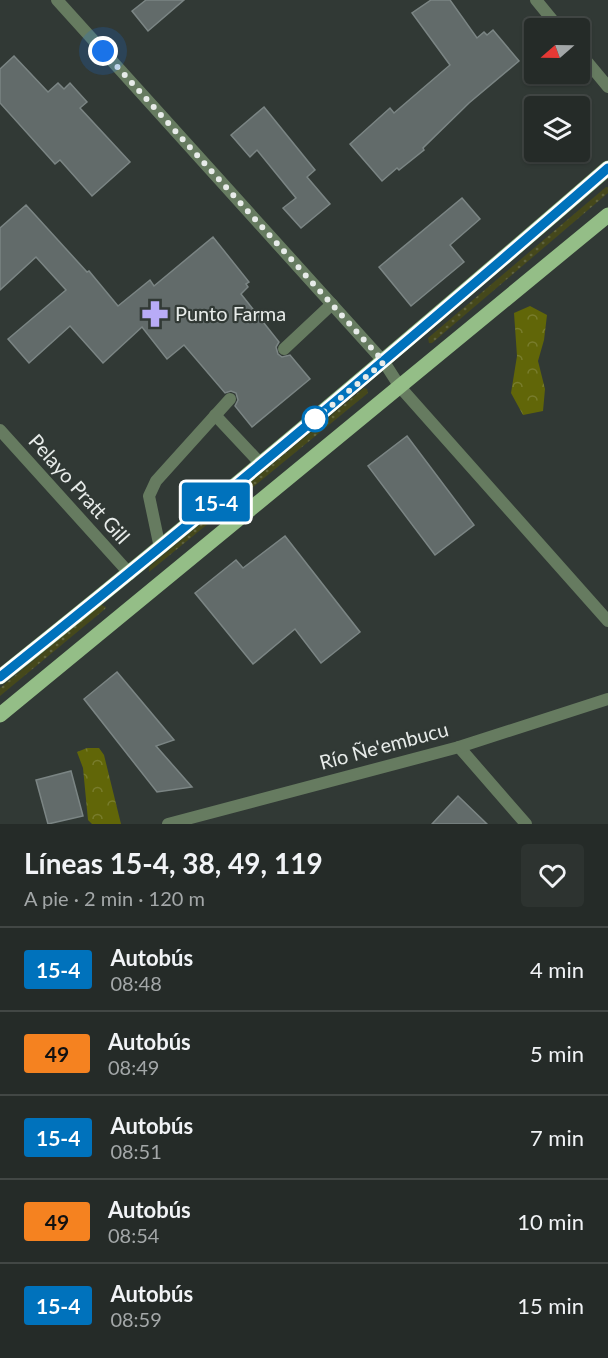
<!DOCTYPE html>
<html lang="es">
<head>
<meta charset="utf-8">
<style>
  :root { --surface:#252b28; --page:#2d3330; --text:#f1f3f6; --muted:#a3a7a8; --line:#424745 }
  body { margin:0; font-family:Lato,sans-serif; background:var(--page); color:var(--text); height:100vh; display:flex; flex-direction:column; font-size:22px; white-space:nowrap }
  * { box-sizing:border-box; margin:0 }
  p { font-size:20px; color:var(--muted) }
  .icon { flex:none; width:33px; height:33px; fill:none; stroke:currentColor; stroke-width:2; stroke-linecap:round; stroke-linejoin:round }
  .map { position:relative; height:824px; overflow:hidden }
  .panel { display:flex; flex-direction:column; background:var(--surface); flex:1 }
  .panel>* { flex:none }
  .badge { padding:0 12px; border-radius:4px; font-size:21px; line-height:39px }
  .needle { width:39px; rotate:250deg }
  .controls { position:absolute; left:524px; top:18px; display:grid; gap:12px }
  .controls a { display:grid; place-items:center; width:66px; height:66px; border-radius:6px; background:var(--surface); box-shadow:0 2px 4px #0004,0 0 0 2px var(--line); font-size:30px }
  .you { position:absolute; width:30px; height:30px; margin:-15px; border:4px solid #fff; border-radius:50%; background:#1a73e8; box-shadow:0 0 0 9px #1a73e833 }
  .map>.badge { position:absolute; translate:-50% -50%; box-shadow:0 0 0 3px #fff }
  .round { display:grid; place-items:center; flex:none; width:63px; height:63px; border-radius:6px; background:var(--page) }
  .headline { display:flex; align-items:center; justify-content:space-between; height:102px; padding:0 24px }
  h1 { font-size:28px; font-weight:700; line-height:45px }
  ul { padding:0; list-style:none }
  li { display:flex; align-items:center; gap:18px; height:84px; padding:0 24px; border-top:2px solid var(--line) }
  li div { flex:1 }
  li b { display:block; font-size:22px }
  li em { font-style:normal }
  li .badge { min-width:66px; font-weight:700; text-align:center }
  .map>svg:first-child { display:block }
  .grass { fill:url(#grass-dots) }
  .forest { fill:url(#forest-crowns) }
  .building { fill:#626b6a; stroke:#7b8584; stroke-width:1.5 }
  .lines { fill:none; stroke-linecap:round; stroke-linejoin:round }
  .lane { stroke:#667b60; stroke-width:12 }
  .street { stroke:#667b60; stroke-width:12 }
  .primary { stroke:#94be87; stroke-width:15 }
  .line-casing { stroke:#fff; stroke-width:14 }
  .line { stroke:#0072bc; stroke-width:9 }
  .walk { stroke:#e7ebe9; stroke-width:6; stroke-dasharray:0 10.8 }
  .stop-dot { fill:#fff; stroke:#0072bc; stroke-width:3 }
  .labels { text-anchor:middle; stroke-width:4.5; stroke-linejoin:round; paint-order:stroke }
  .poi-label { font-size:20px; fill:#e7ebe9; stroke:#313935; text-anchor:start }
  .street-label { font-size:20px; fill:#e7ebe9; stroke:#313935 }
</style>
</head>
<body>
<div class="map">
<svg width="608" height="824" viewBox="0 0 608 824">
  <defs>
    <pattern id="grass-dots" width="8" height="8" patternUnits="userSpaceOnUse" patternTransform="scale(1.5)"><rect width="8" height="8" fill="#45481b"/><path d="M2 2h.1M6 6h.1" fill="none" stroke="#60633c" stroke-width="1.8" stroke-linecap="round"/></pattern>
    <pattern id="forest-crowns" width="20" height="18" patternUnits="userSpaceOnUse" patternTransform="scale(1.5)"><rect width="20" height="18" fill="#616608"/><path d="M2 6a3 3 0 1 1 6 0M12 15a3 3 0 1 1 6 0" fill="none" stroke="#787c2c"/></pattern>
  </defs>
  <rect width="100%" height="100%" fill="#313935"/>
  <g class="grass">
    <path d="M606 187H608V193L432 343H429L428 338Z"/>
    <path d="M364 388 367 389 368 393 149 572V567Z"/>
    <path d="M101 605 106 607 105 609 0 696V688Z"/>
  </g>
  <g class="forest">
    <path d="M530 306 547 315 544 340 538 361 545 389 543 411 523 415 511 393 517 356 514 313Z"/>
    <path d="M87 748H99L104 755 121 824H92L88 820 83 768 77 752Z"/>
  </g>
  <g class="building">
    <path d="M146 0H184L148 31 132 11Z"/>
    <path d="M431 0H450L477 38 484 32 487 35 493 30 519 61 469 103 423 148 424 150 399 170 397 168 382 181 350 144 390 108 394 113 450 65 412 13Z"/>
    <path d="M14 56 48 92 58 83 64 89 70 83 87 102 80 108 130 162 92 196 60 160 55 164 0 103V69Z"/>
    <path d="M264 107 315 170 307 177 330 204 301 228 283 208 296 198 257 150 250 157 231 135Z"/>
    <path d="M462 198 480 219 450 245 464 262 411 306 379 267Z"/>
    <path d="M26 205 87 272 89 271 118 306 150 280 154 286 213 237 249 282 246 284 248 287 241 294 279 342 276 347 278 354 282 357 290 355 310 379 252 427 235 406 238 400 236 393 231 391 225 393 184 345 167 359 142 327 103 363 70 326 29 363 8 339 66 290 36 257 0 290V228Z"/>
    <path d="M407 436 474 525 435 555 368 466Z"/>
    <path d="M285 536 360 632 321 663 295 629 253 664 195 593 236 560 243 568Z"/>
    <path d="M117 672 174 740 156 746 192 787 157 792 84 699Z"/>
    <path d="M71 771 83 816 48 824 36 780Z"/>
    <path d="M458 796 487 824H432Z"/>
  </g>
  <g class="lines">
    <g class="lane">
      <path d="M284 349 332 304"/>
      <path d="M215 415 261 464"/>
      <path d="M160 548 149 496 156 481 230 399"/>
    </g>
    <g class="street">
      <path d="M57 0 384 362 400 387 608 621"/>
      <path d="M536 0 559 28"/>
      <path d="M579 52 608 87"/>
      <path d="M0 430 130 574"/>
      <path d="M459 747 526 824"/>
      <path d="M168 824 459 747 608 699"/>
    </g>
    <g class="primary">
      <path d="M0 677C207 512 408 341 608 168"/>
      <path d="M0 715 608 215"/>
    </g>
  </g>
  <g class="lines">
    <defs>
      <path id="line" d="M0 677C207 512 409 341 608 168"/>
    </defs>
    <use href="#line" class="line-casing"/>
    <use href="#line" class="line"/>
    <path class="walk" d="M103 51 384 362 314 420 315 419"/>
  </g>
  <defs>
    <symbol id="pharmacy-bare" viewBox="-9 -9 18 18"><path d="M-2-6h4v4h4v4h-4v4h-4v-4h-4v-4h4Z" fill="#b8abf7" stroke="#313935" stroke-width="2.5" paint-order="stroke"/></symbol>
  </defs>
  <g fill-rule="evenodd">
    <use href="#pharmacy-bare" x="136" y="295" width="38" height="38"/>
  </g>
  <circle class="stop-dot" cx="315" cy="419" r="12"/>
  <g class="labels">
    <g class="poi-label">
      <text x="175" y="321">Punto Farma</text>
    </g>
    <g class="street-label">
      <text transform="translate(79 489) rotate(48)" y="7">Pelayo Pratt Gill</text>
      <text transform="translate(384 746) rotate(-15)" y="7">Río Ñe'embucu</text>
    </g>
  </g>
</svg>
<div class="controls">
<a><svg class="needle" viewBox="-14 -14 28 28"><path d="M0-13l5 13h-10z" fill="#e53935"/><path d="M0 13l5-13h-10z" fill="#a3a7a8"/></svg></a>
<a><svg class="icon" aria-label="layers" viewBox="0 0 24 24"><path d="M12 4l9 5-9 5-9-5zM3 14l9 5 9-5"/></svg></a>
</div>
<div class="you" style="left:103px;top:51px"></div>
<b class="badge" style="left:216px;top:502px;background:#0072bc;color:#fff">15-4</b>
</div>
<section class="panel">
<div class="headline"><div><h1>Líneas 15-4, 38, 49, 119</h1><p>A pie · 2 min · 120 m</p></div><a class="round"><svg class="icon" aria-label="heart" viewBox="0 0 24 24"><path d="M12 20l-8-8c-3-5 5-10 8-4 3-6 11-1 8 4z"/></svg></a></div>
<ul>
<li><span class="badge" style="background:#0072bc;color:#fff">15-4</span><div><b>Autobús</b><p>08:48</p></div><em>4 min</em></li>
<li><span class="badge" style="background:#f58220;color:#111">49</span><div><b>Autobús</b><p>08:49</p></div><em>5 min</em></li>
<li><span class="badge" style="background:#0072bc;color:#fff">15-4</span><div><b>Autobús</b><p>08:51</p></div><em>7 min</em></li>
<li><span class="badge" style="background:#f58220;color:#111">49</span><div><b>Autobús</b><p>08:54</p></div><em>10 min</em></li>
<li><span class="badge" style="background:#0072bc;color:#fff">15-4</span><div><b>Autobús</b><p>08:59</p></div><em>15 min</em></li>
</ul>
</section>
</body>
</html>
